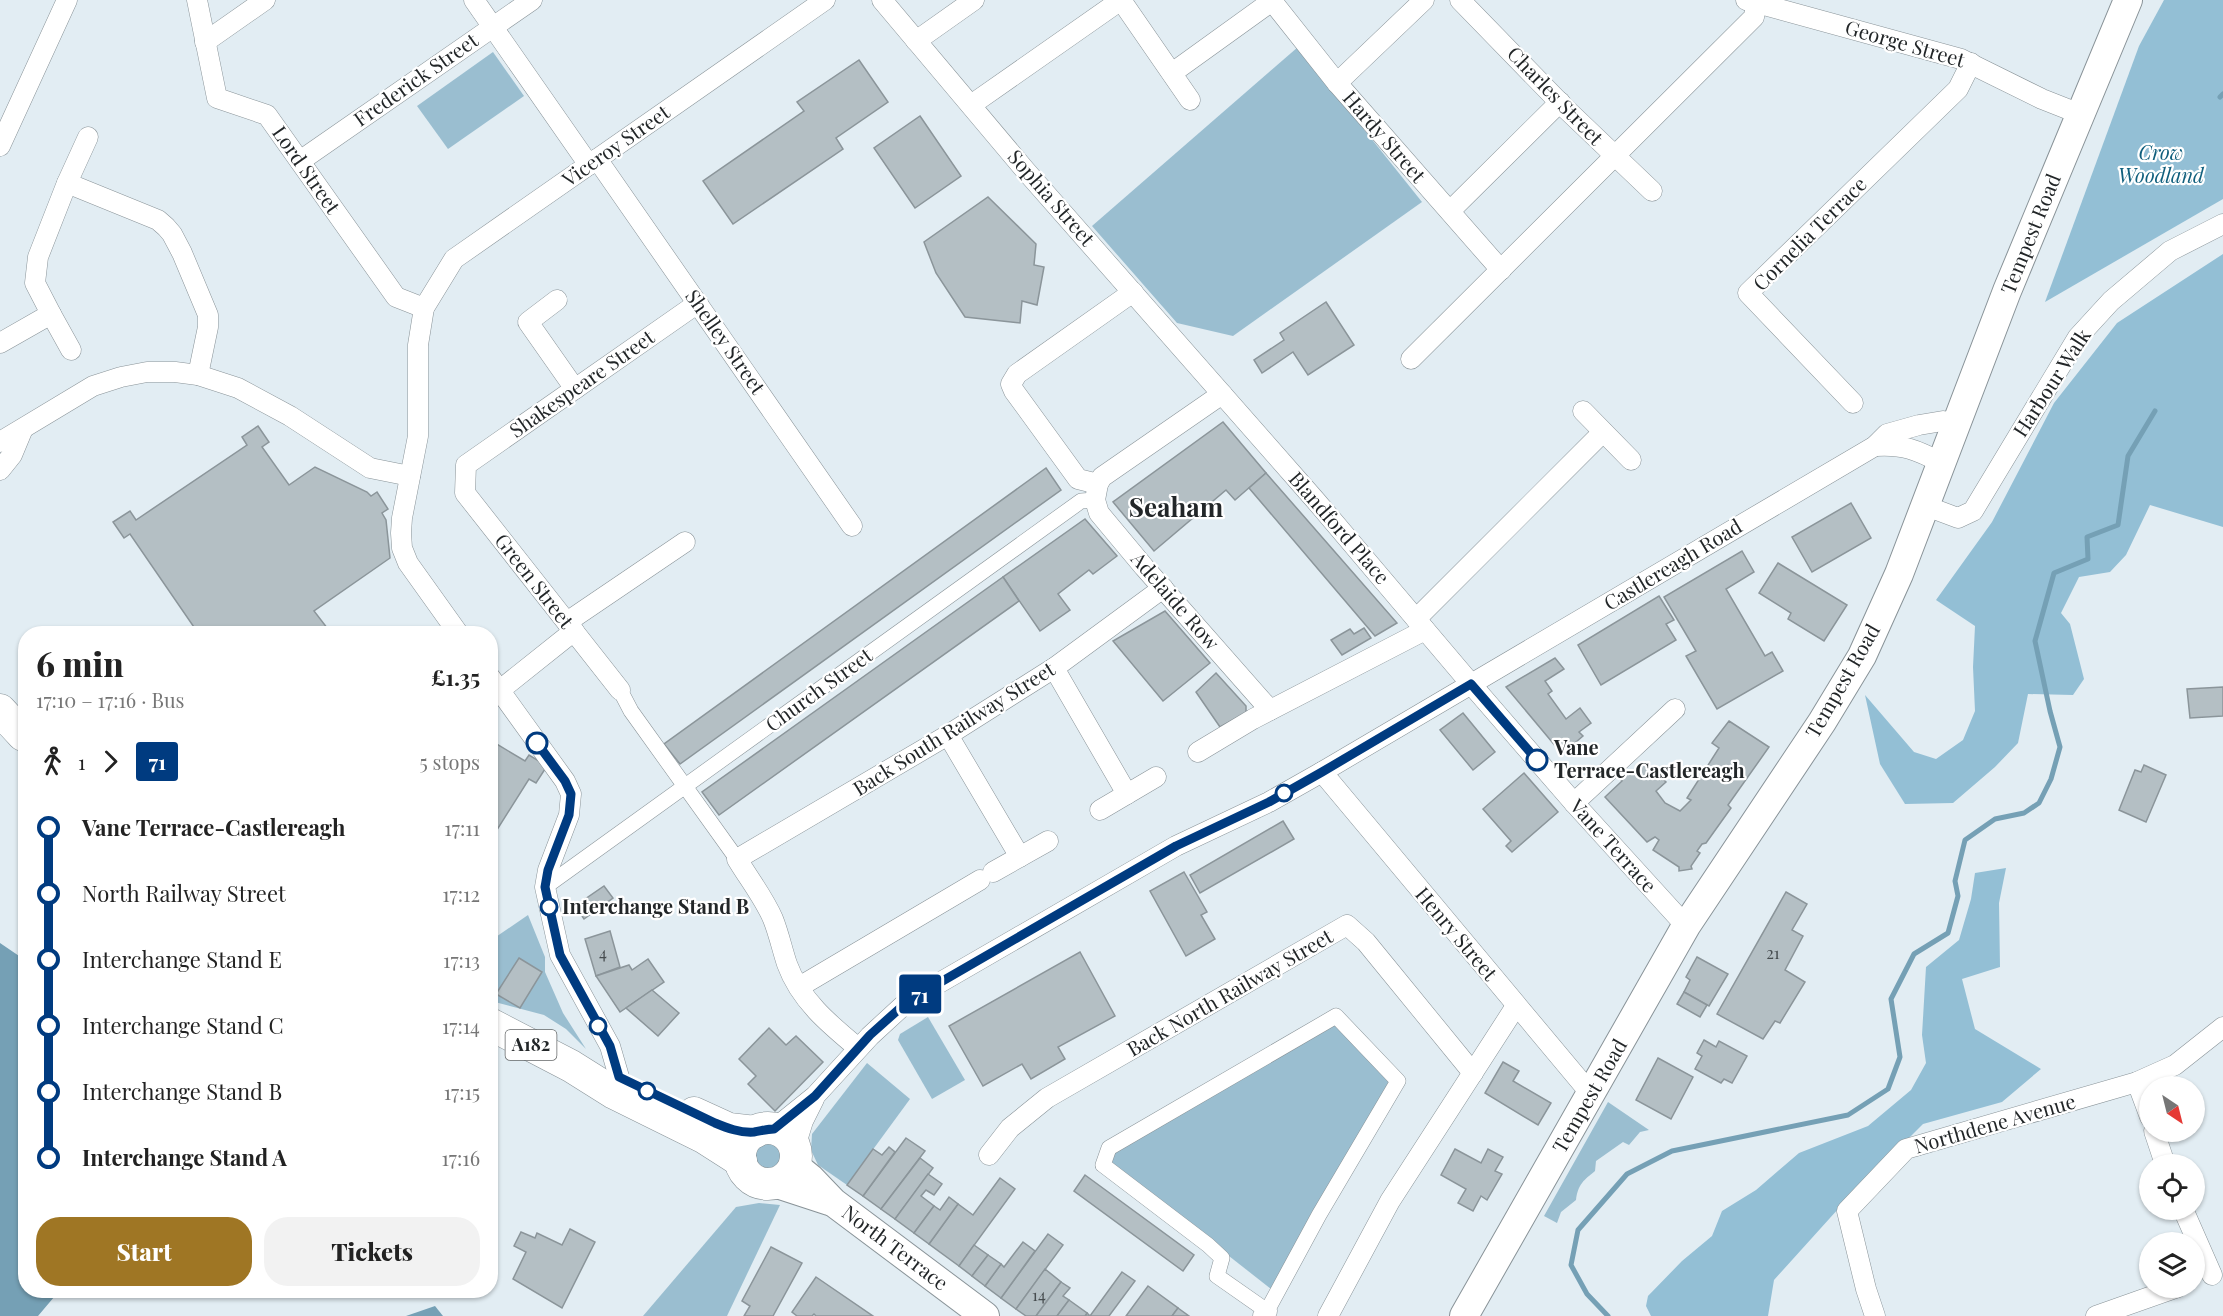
<!DOCTYPE html>
<html lang="en">
<head>
<meta charset="utf-8">
<style>
  :root { --surface:#fff; --page:#f2f2f2; --text:#222; --muted:#767676; --accent:#9f7624 }
  body { margin:0; font-family:"Playfair Display",serif; background:var(--page); color:var(--text); height:100vh; display:flex; flex-direction:column; font-size:22px; white-space:nowrap }
  * { box-sizing:border-box; margin:0 }
  p { font-size:20px; color:var(--muted) }
  .icon { flex:none; width:33px; height:33px; fill:none; stroke:currentColor; stroke-width:2; stroke-linecap:round; stroke-linejoin:round }
  .map { position:relative; flex:1; overflow:hidden }
  .panel { position:absolute; left:18px; top:626px; width:480px; height:672px; display:flex; flex-direction:column; background:var(--surface); border-radius:24px; box-shadow:0 2px 4px #0004 }
  .panel>* { flex:none }
  .badge { padding:0 12px; border-radius:4px; font-size:21px; line-height:39px }
  .needle { width:39px; rotate:145deg }
  .buttons { position:absolute; left:2139px; top:1076px; display:grid; gap:12px }
  .buttons a { display:grid; place-items:center; width:66px; height:66px; border-radius:50%; background:var(--surface); box-shadow:0 2px 4px #0004; font-size:30px }
  .map>.badge { position:absolute; translate:-50% -50%; box-shadow:0 0 0 3px #fff }
  .legs { display:flex; align-items:center; gap:9px; height:66px; padding:0 18px; font-size:20px }
  .legs p { margin-inline-start:auto }
  .head { display:flex; align-items:center; justify-content:space-between; height:102px; padding:0 18px }
  h1 { font-size:33px; font-weight:800; line-height:45px }
  .button { display:flex; gap:12px; margin-top:auto; padding:12px 18px }
  .button a { flex:1; height:69px; border-radius:24px; background:var(--accent); color:#fff; font-size:24px; font-weight:800; line-height:69px; text-align:center }
  .button a+a { background:var(--page); color:var(--text) }
  ul { padding:0 18px; list-style:none }
  li { display:flex; align-items:center; gap:21px; height:66px; font-size:22px }
  li i { display:grid; place-items:center; width:9px; height:100%; margin:0 8px; background:currentColor }
  li i::after { content:''; width:15px; height:15px; margin:-8px; border:4px solid; border-radius:50%; background:var(--surface) }
  li p { margin-inline-start:auto }
  li:first-child i { background:linear-gradient(#0000 50%,currentColor 0) }
  li:last-child i { background:linear-gradient(currentColor 50%,#0000 0) }
  .map>svg:first-child { display:block }
  .green { fill:#9abed0 }
  .forest { fill:#93bfd5 }
  .water { fill:#75a0b5 }
  .lines { fill:none; stroke-linecap:round; stroke-linejoin:round }
  .stream { stroke:#75a0b5; stroke-width:5 }
  .building { fill:#b4bfc4; stroke:#8b959a; stroke-width:1.5 }
  .pedestrian-casing { stroke:#899398; stroke-width:16 }
  .minor-casing { stroke:#899398; stroke-width:21 }
  .secondary-casing { stroke:#899398; stroke-width:30 }
  .primary-casing { stroke:#899398; stroke-width:33 }
  .pedestrian { stroke:#fff; stroke-width:15 }
  .minor { stroke:#fff; stroke-width:20 }
  .secondary { stroke:#fff; stroke-width:28 }
  .primary { stroke:#fff; stroke-width:32 }
  .line-1-casing { stroke:#fff; stroke-width:14 }
  .line-1 { stroke:#003b80; stroke-width:9 }
  .stop-1-dot { fill:#fff; stroke:#003b80; stroke-width:3 }
  .labels { text-anchor:middle; stroke-width:4.5; stroke-linejoin:round; paint-order:stroke }
  .number-label { font-size:16px; fill:#464c4f }
  .shield { fill:#fff; stroke:#646768; stroke-width:1.5 }
  .shield-label { font-size:18px; font-weight:bold; fill:#222628 }
  .street-label { font-size:20px; fill:#222628; stroke:#fff }
  .park-label { font-size:20px; font-style:italic; fill:#105f7d; stroke:#fff }
  .stop-label { font-size:20px; font-weight:bold; fill:#222628; stroke:#fff; text-anchor:start }
  .district-label { font-size:26px; font-weight:bold; fill:#222628; stroke:#fff }
</style>
</head>
<body>
<div class="map">
<svg width="2223" height="1316" viewBox="0 0 2223 1316">
  <rect width="100%" height="100%" fill="#e2edf3"/>
  <g class="green">
    <path d="M1298 47 1422 202 1233 336 1177 323 1092 226Z"/>
    <path d="M493 52 524 96 448 149 417 106Z"/>
    <path d="M528 915 545 957V972L563 1013 586 1049 566 1029 544 1015 491 1001 490 941Z"/>
    <path d="M928 1017 965 1080 932 1099 898 1040 900 1034Z"/>
    <path d="M1335 1025 1392 1080 1271 1289 1108 1161 1110 1150Z"/>
    <path d="M867 1063 910 1099 847 1185 818 1165 811 1150 812 1134Z"/>
    <path d="M1608 1102 1649 1130 1640 1132 1629 1145 1623 1142 1596 1161 1595 1171C1584 1180 1578 1184 1576 1200L1561 1212 1557 1223 1544 1216Z"/>
    <circle cx="767" cy="1156" r="15"/>
    <path d="M759 1203 780 1205 727 1316H643L736 1207Z"/>
  </g>
  <g class="forest">
    <path d="M2164 0H2223V199L2045 302 2139 46Z"/>
    <path d="M2223 254V527L2150 505 2126 555 2110 572 2079 577 2061 613 2070 624 2084 679 2073 695 2028 694 2018 743 1995 767 1953 803 1905 804 1880 764 1865 695 1914 752 1936 759 1963 740 1975 711 1973 667 1975 626 1936 600 1992 522 2054 403 2117 323Z"/>
    <path d="M2006 868 1999 903 2000 967 1962 979 1975 1029 2041 1069 2002 1102 1923 1124 1839 1208 1774 1280 1768 1316H1651L1646 1306 1648 1296 1682 1261 1712 1236 1722 1211 1756 1190 1799 1153 1868 1126 1911 1090 1926 1063 1922 1035 1926 967 1959 940 1971 899 1975 873Z"/>
  </g>
  <g class="water">
    <path d="M0 943 25 960 26 1290H60L38 1316H0Z"/>
    <path d="M435 1306 443 1316H406Z"/>
  </g>
  <g class="lines">
    <g class="stream">
      <path d="M2220 97 2223 94"/>
      <path d="M1608 1316 1587 1294 1571 1265 1578 1230 1627 1174 1672 1151 1848 1115 1888 1089 1900 1057 1891 999 1914 954 1948 933 1958 896 1955 881 1965 840 1995 819 2024 813 2039 803 2051 779 2060 747 2050 711 2035 641 2054 573 2088 559 2087 537 2118 525 2128 456 2155 411"/>
    </g>
  </g>
  <g class="building">
    <path d="M859 60 888 102 836 138 843 149 733 224 703 181 804 111 797 102Z"/>
    <path d="M920 116 961 176 915 208 874 148Z"/>
    <path d="M988 197 1036 244 1034 265 1044 267 1037 305 1022 301 1020 323 965 317 936 273 924 242Z"/>
    <path d="M1326 302 1354 345 1308 375 1293 352 1262 373 1254 360 1284 340 1280 333Z"/>
    <path d="M1223 422 1266 473 1235 500 1226 490 1154 551 1113 502Z"/>
    <path d="M258 426 269 442 262 447 289 485 315 467 367 492 371 496 377 492 388 509 382 513 386 520 390 558 314 611 331 633H198L130 534 124 538 113 522 130 511 136 520 247 445 242 437Z"/>
    <path d="M1046 468 1061 490 680 764 664 744Z"/>
    <path d="M1266 473 1397 623 1375 636 1249 488Z"/>
    <path d="M1851 503 1871 538 1812 572 1792 537Z"/>
    <path d="M1085 519 1117 556 1093 574 1089 570 1058 594 1070 610 1040 631 1003 577Z"/>
    <path d="M1742 551 1754 572 1726 589 1765 656 1772 652 1783 671 1717 709 1686 656 1696 651 1664 597Z"/>
    <path d="M1778 563 1847 605 1824 641 1788 619 1791 613 1759 593Z"/>
    <path d="M1003 577 1019 601 719 815 702 792Z"/>
    <path d="M1659 596 1674 620 1666 624 1676 640 1601 685 1578 645Z"/>
    <path d="M1165 611 1210 663 1163 701 1113 641Z"/>
    <path d="M1364 628 1371 638 1342 655 1331 640 1350 629 1354 634Z"/>
    <path d="M1555 658 1564 669 1545 681 1552 691 1548 694 1566 719 1580 708 1591 723 1579 732 1583 736 1562 754 1506 687Z"/>
    <path d="M1216 673 1246 706V713L1220 727 1196 692Z"/>
    <path d="M2223 687V716L2190 718 2187 689Z"/>
    <path d="M1463 713 1495 752 1473 770 1440 730Z"/>
    <path d="M1729 721 1769 747 1728 805 1731 808 1706 843 1702 844 1697 851 1700 853 1691 866 1692 869 1679 871V867L1653 850 1659 840 1655 837 1647 842 1605 797 1622 781 1619 777 1627 772 1630 775 1643 763 1657 778 1659 775 1666 782 1656 791 1665 803 1680 811 1691 800 1687 798 1719 748 1712 743Z"/>
    <path d="M490 740 525 761 529 755 547 766 536 783 529 779 490 841Z"/>
    <path d="M2144 765 2166 775 2146 822 2119 810 2135 770 2141 772Z"/>
    <path d="M1524 773 1558 812 1512 852 1506 846 1511 841 1483 809Z"/>
    <path d="M1283 821 1294 839 1200 893 1190 875Z"/>
    <path d="M1184 872 1207 912 1201 915 1215 939 1186 956 1150 891Z"/>
    <path d="M604 886 613 898 584 919 575 906Z"/>
    <path d="M1786 892 1807 904 1792 930 1803 936 1785 970 1805 982 1780 1023 1775 1021 1763 1039 1717 1014Z"/>
    <path d="M610 931 620 967 596 976 585 939Z"/>
    <path d="M1080 952 1115 1016 1058 1047 1065 1059 1031 1079 1022 1064 983 1086 949 1026Z"/>
    <path d="M1697 957 1728 974 1709 1006 1684 992 1690 980 1686 977Z"/>
    <path d="M519 958 542 972 520 1008 496 994Z"/>
    <path d="M648 959 664 982 620 1012 596 976 629 965 632 970Z"/>
    <path d="M652 990 679 1013 658 1036 626 1008Z"/>
    <path d="M1684 992 1707 1005 1700 1017 1677 1004Z"/>
    <path d="M769 1028 786 1045 796 1036 823 1062 775 1111 748 1084 756 1076 739 1059Z"/>
    <path d="M1704 1040 1716 1047 1719 1041 1747 1056 1732 1083 1724 1079 1721 1083 1695 1069 1702 1056 1697 1053Z"/>
    <path d="M1658 1058 1693 1077 1671 1119 1636 1100Z"/>
    <path d="M1503 1062 1519 1071 1513 1081 1551 1103 1538 1125 1485 1093Z"/>
    <path d="M906 1138 925 1151 881 1209 863 1196Z"/>
    <path d="M889 1147 895 1152 863 1196 847 1185 873 1149 882 1155Z"/>
    <path d="M1455 1149 1481 1163 1488 1149 1503 1157 1495 1171 1502 1174 1487 1200 1481 1196 1473 1211 1458 1203 1466 1189 1441 1175Z"/>
    <path d="M920 1158 933 1168 895 1219 881 1209Z"/>
    <path d="M928 1174 942 1184 934 1195 926 1190 921 1196 934 1206 914 1233 895 1219Z"/>
    <path d="M1085 1175 1194 1255 1183 1271 1074 1191Z"/>
    <path d="M1000 1178 1015 1189 959 1266 929 1244 958 1204 973 1215Z"/>
    <path d="M949 1197 958 1204 929 1244 914 1233 934 1206 940 1210Z"/>
    <path d="M570 1229 595 1242 562 1308 513 1279 526 1252 514 1246 521 1232 535 1238 537 1233 562 1245Z"/>
    <path d="M1048 1234 1063 1245 1016 1309 1001 1298Z"/>
    <path d="M1023 1242 1035 1251 1001 1298 985 1286 1001 1264 1004 1267Z"/>
    <path d="M974 1245 988 1255 972 1276 959 1266Z"/>
    <path d="M771 1247 802 1263 773 1316H744L750 1306 742 1301Z"/>
    <path d="M988 1255 1001 1264 985 1286 972 1276Z"/>
    <path d="M1045 1269 1061 1282 1036 1316H1026L1016 1309Z"/>
    <path d="M1122 1272 1135 1281 1109 1316H1085L1087 1313 1090 1316Z"/>
    <path d="M816 1277 873 1316H816L814 1314 812 1316H797L792 1312Z"/>
    <path d="M1061 1282 1070 1288 1063 1296 1069 1300 1057 1316H1036Z"/>
    <path d="M1148 1286 1178 1308 1172 1316H1126Z"/>
    <path d="M1069 1300 1087 1313 1085 1316H1057Z"/>
    <path d="M1178 1308 1189 1316H1172Z"/>
  </g>
  <g class="lines">
    <defs>
      <g id="pedestrian">
        <path d="M620 690 631 711 737 859"/>
        <path d="M545 887 1081 501 1095 500"/>
        <path d="M1336 1016 1398 1081 1319 1215 1267 1311 1217 1276 1222 1258 1208 1245 1103 1165 1109 1148Z"/>
      </g>
      <g id="minor">
        <path d="M197 0 217 98 267 115 396 297 424 308"/>
        <path d="M474 0 589 165"/>
        <path d="M882 0 1025 170 1316 501 1471 684 1574 803 1686 926"/>
        <path d="M1121 0 1190 100"/>
        <path d="M1460 0 1566 109 1652 191"/>
        <path d="M1746 0 1961 59 2042 99 2080 114"/>
        <path d="M916 41 974 0"/>
        <path d="M205 42 265 0"/>
        <path d="M1172 73 1272 1 1337 83 1501 270"/>
        <path d="M1337 83 1424 0"/>
        <path d="M971 105 1121 0"/>
        <path d="M0 146 67 0"/>
        <path d="M597 159 852 526"/>
        <path d="M300 161 532 0"/>
        <path d="M67 183 88 137"/>
        <path d="M1450 211 1560 102"/>
        <path d="M557 300 528 322 575 389"/>
        <path d="M51 314 71 350"/>
        <path d="M0 343 51 314 35 283 38 257 67 183 158 220 166 227 172 234 182 253 208 315V327L198 375"/>
        <path d="M1411 359 1754 17 1757 0"/>
        <path d="M1222 394 1102 477 1098 484 1095 500 1099 513 1144 567 1270 710"/>
        <path d="M1853 403 1748 293 1958 89 1971 63"/>
        <path d="M1583 411 1631 460"/>
        <path d="M0 442 93 386 121 377 147 372H175L198 375 238 388 290 416 370 468 410 476"/>
        <path d="M1875 446C1903 444 1917 450 1942 463"/>
        <path d="M0 470 12 455 22 431"/>
        <path d="M1098 484 1078 479 1014 391 1011 384 1017 374 1133 292"/>
        <path d="M1926 506 1958 518 1973 511 2078 337 2111 301 2170 251 2223 224"/>
        <path d="M1416 619 1603 432"/>
        <path d="M567 622 685 542"/>
        <path d="M458 633 408 563 402 548 401 533 402 518 418 436V345L424 308 454 259 825 0"/>
        <path d="M1054 668 1127 794"/>
        <path d="M490 677 565 781 571 794 569 815 548 870 545 887 560 955 610 1046 619 1077"/>
        <path d="M500 690 574 631"/>
        <path d="M620 690 465 493 466 465 698 303"/>
        <path d="M948 735 1020 857"/>
        <path d="M1198 752 1253 719 1425 630"/>
        <path d="M1322 772 1591 1094"/>
        <path d="M1574 803 1675 709"/>
        <path d="M1100 810 1156 777"/>
        <path d="M993 872 1048 841"/>
        <path d="M799 987 980 880"/>
        <path d="M858 1048C829 1024 800 1000 787 964 782 949 779 934 773 919 764 898 749 879 737 859L948 735 1054 668 1163 588"/>
        <path d="M2137 1082 2150 1117"/>
        <path d="M774 1129 815 1096 870 1036 908 1001 1176 846 1269 802 1322 772 1875 446 1887 434 1919 425 1943 421 1957 426"/>
        <path d="M2154 1131 2165 1164"/>
        <path d="M795 1147 803 1121 814 1099"/>
        <path d="M989 1155 1010 1128 1047 1098 1347 925 1366 942 1473 1073"/>
        <path d="M2183 1209 2212 1275"/>
        <path d="M1263 1316 1267 1311"/>
        <path d="M1328 1316 1390 1201 1516 1006"/>
        <path d="M1875 1316 1866 1289 1847 1211 1906 1149 2137 1082 2175 1065 2223 1027"/>
        <path d="M2096 1316 2178 1287"/>
      </g>
      <g id="secondary">
        <path d="M794 1165 810 1178 833 1202 985 1316"/>
        <path d="M774 1183 829 1201"/>
        <path d="M1464 1316 1686 926 1822 722 1862 656 1899 574 2007 291 2128 0"/>
      </g>
      <g id="primary">
        <path d="M0 710 23 735"/>
        <path d="M490 1024 571 1066 614 1093 705 1138 741 1161"/>
        <path d="M694 1113 729 1129 755 1132"/>
        <circle cx="768" cy="1156" r="28"/>
      </g>
    </defs>
    <use href="#pedestrian" class="pedestrian-casing"/>
    <use href="#minor" class="minor-casing"/>
    <use href="#secondary" class="secondary-casing"/>
    <use href="#primary" class="primary-casing"/>
    <use href="#pedestrian" class="pedestrian"/>
    <use href="#minor" class="minor"/>
    <use href="#secondary" class="secondary"/>
    <use href="#primary" class="primary"/>
  </g>
  <g class="lines">
    <defs>
      <path id="line-1" d="M537 743 565 781 571 794 569 815 548 870 545 887 560 955 610 1046 619 1077 715 1123C727 1128 740 1133 754 1132 761 1131 767 1129 774 1129L815 1096 870 1035 908 1001 1176 846 1269 802 1322 772 1471 684 1537 760"/>
    </defs>
    <use href="#line-1" class="line-1-casing"/>
    <use href="#line-1" class="line-1"/>
  </g>
  <g class="stop-1-dot">
    <circle cx="537" cy="743" r="10"/>
    <circle cx="1537" cy="760" r="10"/>
    <circle cx="1284" cy="793" r="8"/>
    <circle cx="549" cy="907" r="8"/>
    <circle cx="598" cy="1026" r="8"/>
    <circle cx="647" cy="1091" r="8"/>
  </g>
  <g class="labels">
    <g class="number-label">
      <text x="603" y="959">4</text>
      <text x="1773" y="959">21</text>
      <text x="1039" y="1301">14</text>
    </g>
    <rect class="shield" x="505.5" y="1030" width="51" height="30" rx="4.5"/>
    <g class="shield-label">
      <text x="531" y="1051">A182</text>
    </g>
    <g class="street-label">
      <text transform="translate(1905 44) rotate(16)" y="7">George Street</text>
      <text transform="translate(416 80) rotate(-35)" y="7">Frederick Street</text>
      <text transform="translate(1555 96) rotate(46)" y="7">Charles Street</text>
      <text transform="translate(1384 137) rotate(49)" y="7">Hardy Street</text>
      <text transform="translate(616 146) rotate(-35)" y="7">Viceroy Street</text>
      <text transform="translate(306 170) rotate(55)" y="7">Lord Street</text>
      <text transform="translate(1051 198) rotate(49)" y="7">Sophia Street</text>
      <text transform="translate(1810 234) rotate(-45)" y="7">Cornelia Terrace</text>
      <text transform="translate(2031 234) rotate(-68)" y="7">Tempest Road</text>
      <text transform="translate(725 342) rotate(55)" y="7">Shelley Street</text>
      <text transform="translate(2052 383) rotate(-57)" y="7">Harbour Walk</text>
      <text transform="translate(582 384) rotate(-35)" y="7">Shakespeare Street</text>
      <text transform="translate(1339 528) rotate(49)" y="7">Blandford Place</text>
      <text transform="translate(1673 565) rotate(-31)" y="7">Castlereagh Road</text>
      <text transform="translate(534 581) rotate(52)" y="7">Green Street</text>
      <text transform="translate(1175 601) rotate(49)" y="7">Adelaide Row</text>
      <text transform="translate(1843 681) rotate(-60)" y="7">Tempest Road</text>
      <text transform="translate(819 690) rotate(-36)" y="7">Church Street</text>
      <text transform="translate(954 729) rotate(-32)" y="7">Back South Railway Street</text>
      <text transform="translate(1613 846) rotate(48)" y="7">Vane Terrace</text>
      <text transform="translate(1456 934) rotate(50)" y="7">Henry Street</text>
      <text transform="translate(1230 993) rotate(-30)" y="7">Back North Railway Street</text>
      <text transform="translate(1590 1096) rotate(-60)" y="7">Tempest Road</text>
      <text transform="translate(1995 1124) rotate(-16)" y="7">Northdene Avenue</text>
      <text transform="translate(895 1248) rotate(37)" y="7">North Terrace</text>
    </g>
    <g class="park-label">
      <text x="2161" y="160">Crow<tspan x="2161" dy="23">Woodland</tspan></text>
    </g>
    <g class="stop-label">
      <text x="1554" y="755">Vane<tspan x="1554" dy="23">Terrace-Castlereagh</tspan></text>
      <text x="562" y="914">Interchange Stand B</text>
    </g>
    <g class="district-label">
      <text x="1176" y="517">Seaham</text>
    </g>
  </g>
</svg>
<div class="buttons">
<a><svg class="needle" viewBox="-14 -14 28 28"><path d="M0-13l5 13h-10z" fill="#e53935"/><path d="M0 13l5-13h-10z" fill="#767676"/></svg></a>
<a><svg class="icon" aria-label="locate" viewBox="0 0 24 24"><circle cx="12" cy="12" r="6"/><path d="M12 2v4M12 18v4M2 12h4M18 12h4"/></svg></a>
<a><svg class="icon" aria-label="layers" viewBox="0 0 24 24"><path d="M12 4l9 5-9 5-9-5zM3 14l9 5 9-5"/></svg></a>
</div>
<b class="badge" style="left:920px;top:994px;background:#003b80;color:#fff">71</b>
<section class="panel">
<div class="head"><div><h1>6 min</h1><p>17:10 – 17:16 · Bus</p></div><b>£1.35</b></div>
<div class="legs"><svg class="icon" aria-label="walk" viewBox="0 0 24 24"><circle cx="13" cy="4" r="2"/><path d="M13 8l-2 6 4 7M11 14l-3 7M7 12l3-4h3l4 4"/></svg>1<svg class="icon" aria-label="forward" viewBox="0 0 24 24"><path d="M9 5l7 7-7 7"/></svg><b class="badge" style="background:#003b80;color:#fff">71</b><p>5 stops</p></div>
<ul>
<li><i style="color:#003b80"></i><b>Vane Terrace-Castlereagh</b><p>17:11</p></li>
<li><i style="color:#003b80"></i><span>North Railway Street</span><p>17:12</p></li>
<li><i style="color:#003b80"></i><span>Interchange Stand E</span><p>17:13</p></li>
<li><i style="color:#003b80"></i><span>Interchange Stand C</span><p>17:14</p></li>
<li><i style="color:#003b80"></i><span>Interchange Stand B</span><p>17:15</p></li>
<li><i style="color:#003b80"></i><b>Interchange Stand A</b><p>17:16</p></li>
</ul>
<div class="button"><a>Start</a><a>Tickets</a></div>
</section>
</div>
</body>
</html>
